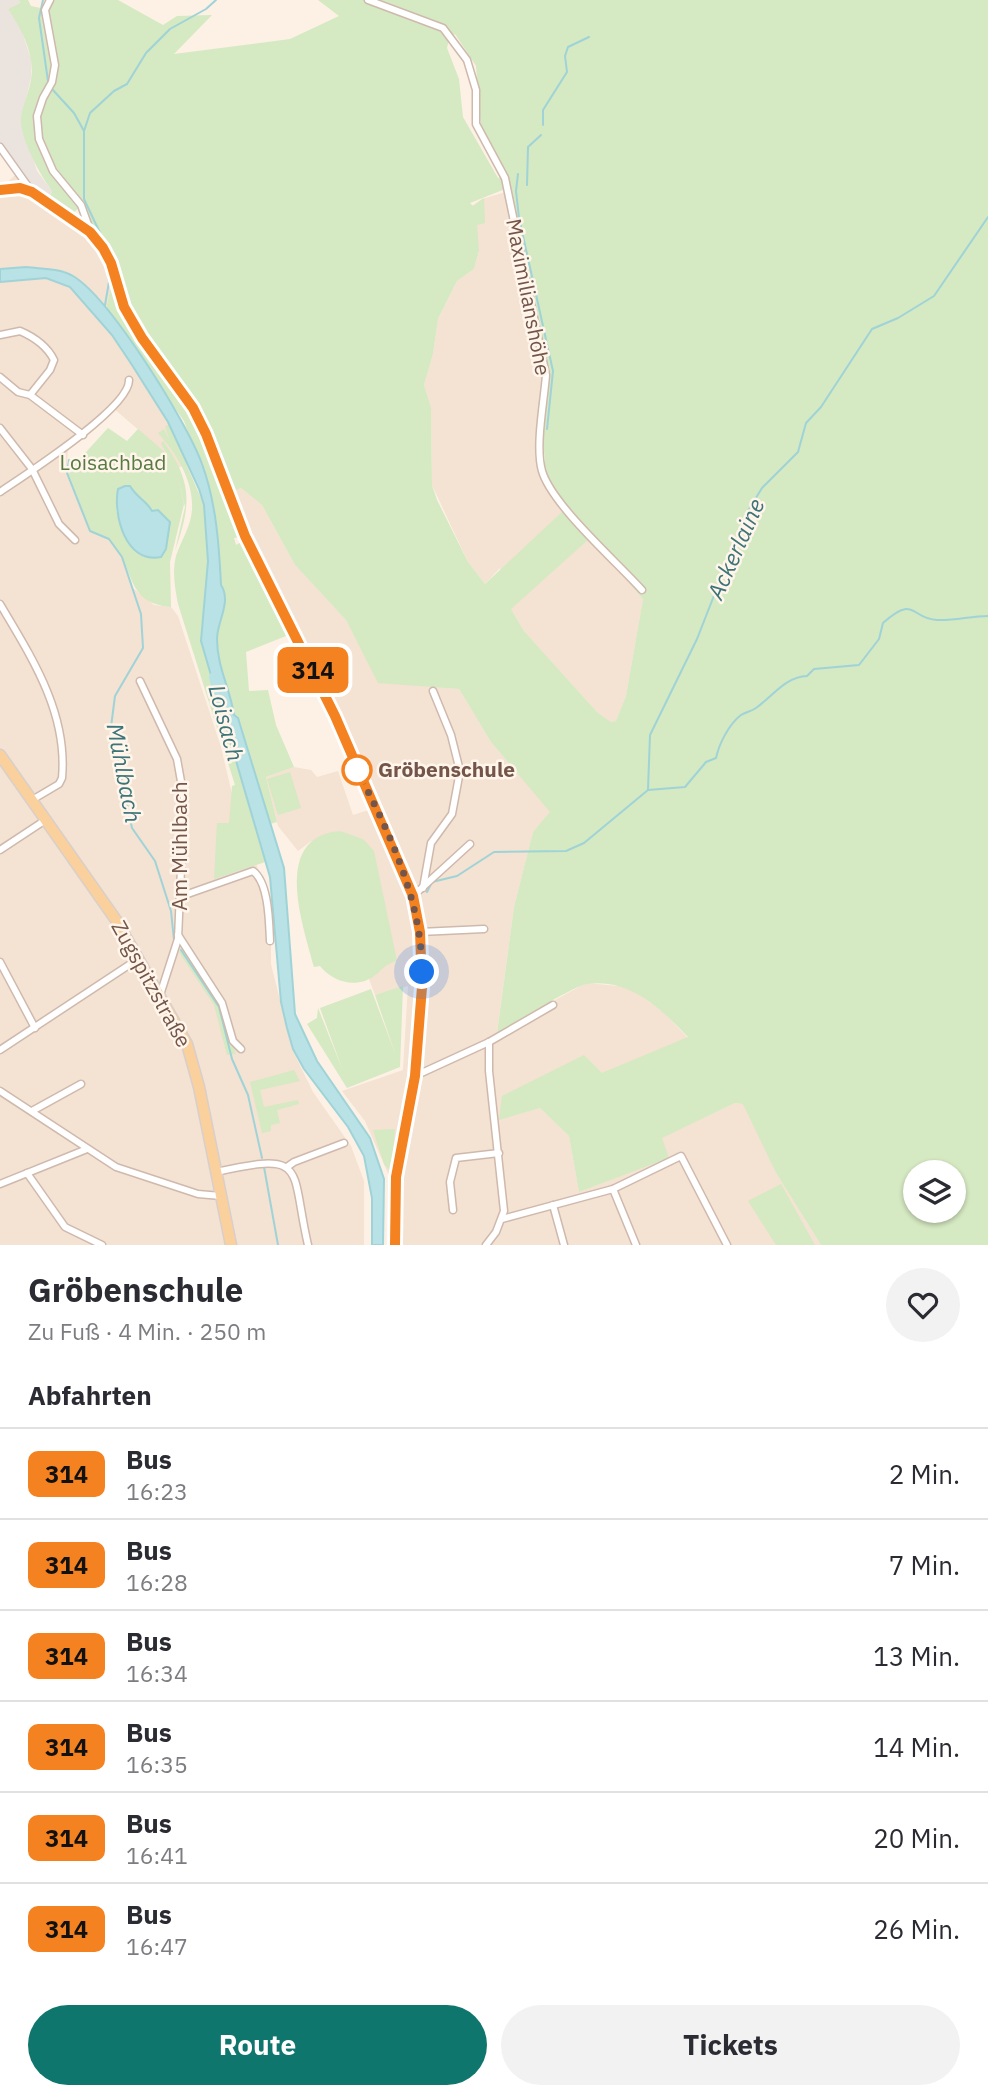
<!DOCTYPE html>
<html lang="de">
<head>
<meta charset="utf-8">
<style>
  :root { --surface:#fff; --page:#f2f2f3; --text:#2b2b33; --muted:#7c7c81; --line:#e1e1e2; --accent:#0f766e }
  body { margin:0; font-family:"IBM Plex Sans",sans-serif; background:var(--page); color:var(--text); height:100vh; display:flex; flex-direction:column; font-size:26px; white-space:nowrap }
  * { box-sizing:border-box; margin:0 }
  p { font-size:23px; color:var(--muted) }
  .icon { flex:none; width:38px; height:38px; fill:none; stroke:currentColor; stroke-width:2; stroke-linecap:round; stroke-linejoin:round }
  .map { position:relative; height:1245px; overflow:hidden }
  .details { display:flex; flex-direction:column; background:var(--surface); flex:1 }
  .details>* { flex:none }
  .badge { padding:0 14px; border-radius:10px; font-size:24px; line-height:46px }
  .buttons { position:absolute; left:903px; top:1160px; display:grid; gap:14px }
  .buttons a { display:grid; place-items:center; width:63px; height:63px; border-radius:50%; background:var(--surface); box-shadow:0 2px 5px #0004; font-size:35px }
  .you { position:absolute; width:35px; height:35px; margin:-18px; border:5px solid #fff; border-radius:50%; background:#1a73e8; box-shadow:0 0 0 10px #1a73e833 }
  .map>.badge { position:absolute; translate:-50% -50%; box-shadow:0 0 0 4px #fff }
  h2 { padding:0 28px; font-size:26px; line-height:63px }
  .round { display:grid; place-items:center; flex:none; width:74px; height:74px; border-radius:37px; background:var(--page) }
  .head { display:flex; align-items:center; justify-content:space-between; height:119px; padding:0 28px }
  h1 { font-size:33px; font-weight:800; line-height:52px }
  .primary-button { display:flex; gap:14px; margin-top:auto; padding:14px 28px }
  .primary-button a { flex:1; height:80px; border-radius:42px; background:var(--accent); color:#fff; font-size:28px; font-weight:800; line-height:80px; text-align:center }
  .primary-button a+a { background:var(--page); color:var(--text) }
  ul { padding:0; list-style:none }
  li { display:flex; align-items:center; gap:21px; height:91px; padding:0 28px; border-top:2px solid var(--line) }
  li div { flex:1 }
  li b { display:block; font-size:26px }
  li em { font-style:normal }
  li .badge { min-width:77px; font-weight:700; text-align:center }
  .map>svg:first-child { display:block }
  .residential { fill:#f4e2d2 }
  .industrial { fill:#ebe4de }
  .green { fill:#d5e9c2; fill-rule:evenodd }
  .water { fill:#b8e2e5; stroke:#9fd3d7; stroke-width:2 }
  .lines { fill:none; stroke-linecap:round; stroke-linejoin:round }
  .stream { stroke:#9fd3d7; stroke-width:2 }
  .river { stroke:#b8e2e5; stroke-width:10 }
  .minor-casing { stroke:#cfb9ad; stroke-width:9 }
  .primary-casing { stroke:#d8cfcc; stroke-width:13 }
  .minor { stroke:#fff; stroke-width:6 }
  .primary { stroke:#fad09c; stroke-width:10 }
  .line-casing { stroke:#fff; stroke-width:16 }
  .line { stroke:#f58220; stroke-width:10 }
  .walk { stroke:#74554a; stroke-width:7; stroke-dasharray:0 12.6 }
  .stop-dot { fill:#fff; stroke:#f58220; stroke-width:3.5 }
  .labels { text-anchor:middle; stroke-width:5; stroke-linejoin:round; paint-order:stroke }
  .street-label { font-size:21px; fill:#74554a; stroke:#fff5ea }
  .park-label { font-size:21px; fill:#567a42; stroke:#fff5ea }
  .stop-label { font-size:21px; font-weight:bold; fill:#74554a; stroke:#fff5ea; text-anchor:start }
  .water-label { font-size:23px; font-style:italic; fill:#3d7479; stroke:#fff5ea }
</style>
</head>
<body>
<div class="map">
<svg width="988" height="1245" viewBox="0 0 988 1245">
  <rect width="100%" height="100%" fill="#fcf1e4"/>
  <g class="residential">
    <path d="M19 171 32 192 90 232 114 273 106 309 94 293 26 267 0 269V190Z"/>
    <path d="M506 192 543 375 540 476 643 599 626 696 616 721 611 722 597 712 524 631 511 609 500 568 485 584 468 562 432 485 431 407 424 385 433 354 438 319 457 281 474 269 479 252 472 206 482 199Z"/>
    <path d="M46 278 70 287 112 335 168 422 188 464 175 469 141 432 112 407 68 445 67 473 90 531 109 539 122 557 133 588 154 605 171 607 178 616 221 747 232 794 271 906V964L292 1049 313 1092 351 1146 364 1181V1245H0V282Z"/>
    <path d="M241 488 262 505 295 565 346 620 378 682 459 689 491 742 551 812 533 832 514 907 497 1032 586 983 628 987 661 1010 688 1038 499 1119 540 1108 569 1136 579 1192 668 1158 661 1138 735 1103 744 1104 776 1173 821 1245H389L390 1178 365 1121 342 1091 403 1070 408 986 375 995 369 979 385 964 396 961 363 839 339 831 310 842 298 851 278 826 266 777 294 767 311 770 317 777 338 771 353 815 372 809 335 716 228 494Z"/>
  </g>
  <path class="industrial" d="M0 0H19L20 3 8 9 20 26 31 59V78L21 119 37 171 52 191 49 202 32 192 0 147Z"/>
  <g class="green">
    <path d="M19 0H28L31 6 45 9 50 0H118L163 25 177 16 212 15 174 54 290 39 339 16 318 0H988V1245H821L776 1173 743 1104 735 1103 662 1138 669 1158 579 1192 569 1136 540 1108 499 1120 502 1096 584 1055 602 1073 688 1037C661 1009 630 978 587 984 575 985 513 1024 497 1033L514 907 533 832 550 812 491 742 459 689 378 683 346 620 295 565 262 505 241 488 225 495 241 537 234 538 236 545 243 541 291 634 246 652 249 691 268 690 276 725 294 767 266 777 277 822 270 824 238 718 234 715C230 688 217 668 217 638 217 620 232 602 221 584L213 501 184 421 106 309 114 273 90 232 81 206 70 216 49 202 52 191C40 175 19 137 21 117 23 104 29 92 31 80 35 54 22 30 8 9L20 3ZM455 34 476 66 481 129 510 183 548 381 543 442 545 460 540 476 563 511 485 584 468 562 437 500 432 485 431 407 424 385 433 354 438 319 457 281 474 269 479 251 477 225 485 223 484 198 473 206 470 203 505 189 503 177 498 178 463 117 459 79 447 48 449 39ZM590 538 643 599 626 696 616 721 611 722 597 712 524 631 511 609ZM915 1172H954V1211H915Z"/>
    <path d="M169 425 204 505 208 561 201 641 265 862 214 879 217 823H229L232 786 235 785 178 604C175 588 172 572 176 556 181 541 191 526 192 510 194 481 176 453 158 433L164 429 169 439 165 426Z"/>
    <path d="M108 428 127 441 138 429 168 455 174 466 161 444 163 441C193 482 191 505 175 551L185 507 177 473 184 504 170 562 171 607C124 603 136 567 110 541 105 536 97 534 90 531L67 473ZM132 490V494C145 504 156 513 170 522L166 549 125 538 116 510Z"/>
    <path d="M290 772 301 808 278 815 267 779Z"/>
    <path d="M340 831 363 839 374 851 397 961C385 964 383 969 374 976 356 989 333 982 320 966L314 967C303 924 271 837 340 831Z"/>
    <path d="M182 944 216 996 236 1054 227 1055 214 1005 179 952Z"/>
    <path d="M403 986 400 1067 347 1088 307 1024 317 1018 318 1008 343 1071 320 1008 371 989 396 1056 375 995Z"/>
    <path d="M294 1070 300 1081 260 1090 264 1107 298 1100 299 1104 277 1110 280 1123 271 1125V1131L262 1133 250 1082Z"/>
    <path d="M395 1129 391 1172 384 1164 373 1130Z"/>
    <path d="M781 1184 815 1245H776L748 1201Z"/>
  </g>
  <g class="water">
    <path d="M26 267C42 269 60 268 73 276 110 298 187 422 202 464 216 502 219 544 221 585 232 602 217 621 217 639 217 667 230 688 234 715L238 718 284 868 295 1014 317 1061 370 1138 384 1179 383 1245H372V1198L364 1156 348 1127 304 1069 293 1049 287 1028 281 1002 270 877 201 641 208 561 204 505 199 489 168 422 132 365 112 335 70 287 46 278 0 282V269Z"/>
    <path d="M125 486H130C136 497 147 501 152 511L158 510 170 522 166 549 161 557C125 564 113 514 118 489Z"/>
  </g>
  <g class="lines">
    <g class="stream">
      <path d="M43 0 39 18 48 81"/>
      <path d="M52 89 74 113 84 131"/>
      <path d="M543 125V110L567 72 565 56 568 47 589 37"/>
      <path d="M518 174 516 191 519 218 553 371 547 429"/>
      <path d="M527 185 528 147 541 135"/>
      <path d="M108 250 84 199V131L90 113 114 91 127 84 146 53 170 29 206 9 216 0"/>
      <path d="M105 305 109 282 107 263"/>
      <path d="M69 460 67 473 90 531 109 539 122 557 141 614 143 648 115 696 111 727 132 828 155 861 171 911 174 940"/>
      <path d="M648 789 650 735 697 639 746 514 762 488 798 452 806 423 821 407 872 329 898 318 934 296 988 217"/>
      <path d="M427 892 432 882 457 876 494 852 566 851 584 843 648 790 685 787 706 762 716 758C719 744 729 724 741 715 746 712 752 711 756 708 773 696 785 677 807 676L814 669 859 665 879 639 883 623C915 594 911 619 937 620 954 621 971 616 988 616"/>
      <path d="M181 950 219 1007 232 1059 248 1095 262 1158"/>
      <path d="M264 1167 278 1245"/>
    </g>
    <path class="river" d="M214 677 223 712"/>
    <defs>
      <g id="minor">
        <path d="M50 0 45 10 55 65 52 82 43 98 37 116 39 139 53 171 81 205 90 230"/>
        <path d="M368 0 443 28 467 60 476 90V124L505 178 543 361 546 375C544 402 535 446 542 471 552 505 616 561 642 590"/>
        <path d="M0 147 32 192"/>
        <path d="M0 190 20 188 32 192 90 232 103 248 111 263 124 307 142 338 193 408 206 434 245 536 335 716 413 896 420 932 422 984 415 1076 396 1177 395 1245"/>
        <path d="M0 335 20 331C34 337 47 346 54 360L50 370 30 395"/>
        <path d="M0 377 18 392 30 395 83 435"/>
        <path d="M0 428 32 469 59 524 75 540"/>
        <path d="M0 492C25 475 130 408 129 380"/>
        <path d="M0 604C32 658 68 713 62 778L59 784 32 800"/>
        <path d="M140 681 177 759 184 798 178 939 160 995"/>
        <path d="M0 850 47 819"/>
        <path d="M423 888 431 843 452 814 460 771 451 735 433 691"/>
        <path d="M182 896 253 871C269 883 269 922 270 941"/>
        <path d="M413 896 470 844"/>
        <path d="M420 932 484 929"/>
        <path d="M178 935 222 1003 233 1041 241 1049"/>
        <path d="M0 962 35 1028"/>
        <path d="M0 1050 138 959"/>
        <path d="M415 1076 489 1042 553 1005"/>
        <path d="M0 1091 116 1167 198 1194 221 1196"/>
        <path d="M32 1111 81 1084"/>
        <path d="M287 1167 294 1162 344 1143"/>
        <path d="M216 1172C309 1151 290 1167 308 1245"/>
        <path d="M27 1173 65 1227 102 1245"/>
        <path d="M0 1184 87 1149"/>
        <path d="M613 1189 636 1245"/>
        <path d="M553 1205 564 1245"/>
        <path d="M453 1210 450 1182 456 1158 499 1153"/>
        <path d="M502 1219 613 1189 681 1156 727 1245"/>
        <path d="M486 1245 496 1232 504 1211 489 1071V1042"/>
      </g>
      <path id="primary" d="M0 755 116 920 187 1044 199 1087 231 1245"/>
    </defs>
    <use href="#minor" class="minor-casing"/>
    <use href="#primary" class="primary-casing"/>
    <use href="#minor" class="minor"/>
    <use href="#primary" class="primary"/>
  </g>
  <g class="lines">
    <defs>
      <path id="line" d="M0 190 20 188 32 192 90 232 103 248 111 263 124 307 142 338 193 408 206 434 245 536 335 716 413 896 420 932 422 987 415 1076 396 1177 395 1245"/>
    </defs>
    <use href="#line" class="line-casing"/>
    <use href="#line" class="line"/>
    <path class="walk" d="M357 770C389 831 422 901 422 972"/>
  </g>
  <circle class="stop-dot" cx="357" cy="770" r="14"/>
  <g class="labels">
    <g class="street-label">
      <text transform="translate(528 297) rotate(79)" y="7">Maximilianshöhe</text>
      <text transform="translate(180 846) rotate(-90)" y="7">Am Mühlbach</text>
      <text transform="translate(151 984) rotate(61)" y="7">Zugspitzstraße</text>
    </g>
    <g class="park-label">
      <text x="113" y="470">Loisachbad</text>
    </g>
    <g class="stop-label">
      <text x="378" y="777">Gröbenschule</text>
    </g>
    <g class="water-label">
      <text transform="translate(736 549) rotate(-66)" y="8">Ackerlaine</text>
      <text transform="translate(226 723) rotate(75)" y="8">Loisach</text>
      <text transform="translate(124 773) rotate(79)" y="8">Mühlbach</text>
    </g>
  </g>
</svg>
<div class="buttons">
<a><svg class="icon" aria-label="layers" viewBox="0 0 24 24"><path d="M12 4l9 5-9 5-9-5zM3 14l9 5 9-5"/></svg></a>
</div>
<div class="you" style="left:422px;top:972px"></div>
<b class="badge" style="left:313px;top:670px;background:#f58220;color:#111">314</b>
</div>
<section class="details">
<div class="head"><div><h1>Gröbenschule</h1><p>Zu Fuß · 4 Min. · 250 m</p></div><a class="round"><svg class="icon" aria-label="heart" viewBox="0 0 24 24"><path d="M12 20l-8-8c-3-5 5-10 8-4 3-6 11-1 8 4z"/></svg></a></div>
<h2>Abfahrten</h2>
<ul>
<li><span class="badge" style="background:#f58220;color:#111">314</span><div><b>Bus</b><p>16:23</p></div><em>2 Min.</em></li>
<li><span class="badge" style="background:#f58220;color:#111">314</span><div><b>Bus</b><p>16:28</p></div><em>7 Min.</em></li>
<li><span class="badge" style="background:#f58220;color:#111">314</span><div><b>Bus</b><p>16:34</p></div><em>13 Min.</em></li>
<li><span class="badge" style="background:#f58220;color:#111">314</span><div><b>Bus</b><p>16:35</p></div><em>14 Min.</em></li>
<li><span class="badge" style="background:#f58220;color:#111">314</span><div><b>Bus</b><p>16:41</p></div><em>20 Min.</em></li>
<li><span class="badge" style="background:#f58220;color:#111">314</span><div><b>Bus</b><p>16:47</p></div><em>26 Min.</em></li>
</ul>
<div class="primary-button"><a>Route</a><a>Tickets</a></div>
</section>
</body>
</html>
